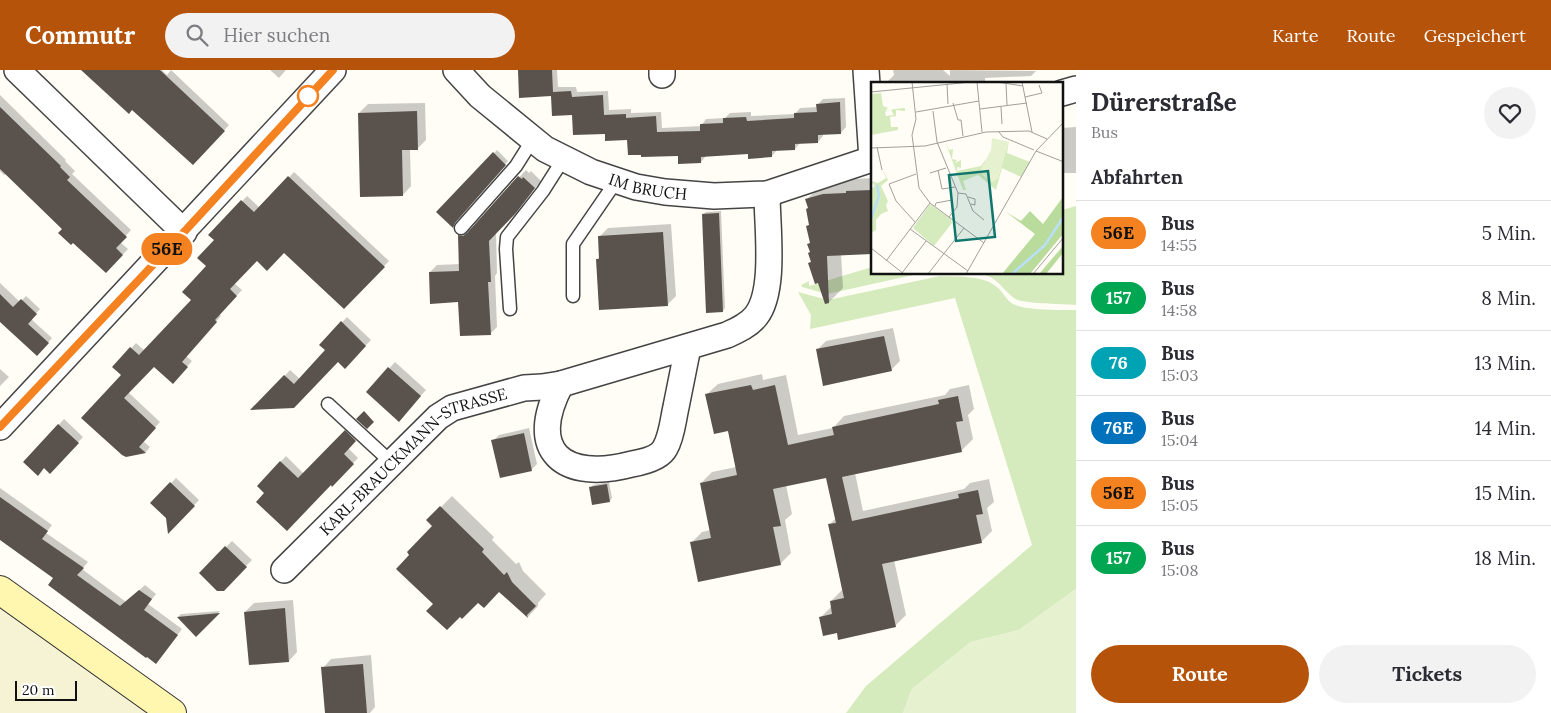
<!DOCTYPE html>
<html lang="de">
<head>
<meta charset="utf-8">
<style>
  :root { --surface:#fff; --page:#f2f2f3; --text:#2b2b33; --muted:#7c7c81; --line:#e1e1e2; --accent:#b45309 }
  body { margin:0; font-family:Lora,serif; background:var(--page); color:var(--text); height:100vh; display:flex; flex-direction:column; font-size:19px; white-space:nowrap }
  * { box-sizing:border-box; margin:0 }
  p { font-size:16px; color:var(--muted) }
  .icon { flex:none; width:28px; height:28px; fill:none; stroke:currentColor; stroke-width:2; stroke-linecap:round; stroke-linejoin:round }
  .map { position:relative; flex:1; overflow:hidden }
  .details { display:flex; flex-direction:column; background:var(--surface); width:475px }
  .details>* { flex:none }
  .badge { padding:0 10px; border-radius:16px; font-size:18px; line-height:32px }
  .scale { position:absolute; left:15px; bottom:12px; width:62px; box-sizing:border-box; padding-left:5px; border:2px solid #111; border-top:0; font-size:14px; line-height:18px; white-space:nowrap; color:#111; -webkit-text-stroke:4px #fff; paint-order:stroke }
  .map>.badge { position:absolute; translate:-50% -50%; box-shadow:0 0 0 2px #fff }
  h2 { padding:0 15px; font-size:19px; line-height:45px }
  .round { display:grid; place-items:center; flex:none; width:52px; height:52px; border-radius:26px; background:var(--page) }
  .head { display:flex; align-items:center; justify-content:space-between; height:85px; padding:0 15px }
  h1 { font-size:24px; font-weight:800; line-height:38px }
  .button { display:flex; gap:10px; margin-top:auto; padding:10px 15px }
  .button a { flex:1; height:58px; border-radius:30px; background:var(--accent); color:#fff; font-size:20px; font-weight:800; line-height:58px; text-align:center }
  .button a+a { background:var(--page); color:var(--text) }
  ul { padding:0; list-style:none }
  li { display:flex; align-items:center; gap:15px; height:65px; padding:0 15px; border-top:1px solid var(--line) }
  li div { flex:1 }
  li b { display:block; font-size:19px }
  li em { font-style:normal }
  li .badge { min-width:55px; font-weight:700; text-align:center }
  header { display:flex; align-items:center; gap:30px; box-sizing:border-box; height:70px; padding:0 25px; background:var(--accent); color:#fff }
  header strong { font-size:24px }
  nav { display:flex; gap:28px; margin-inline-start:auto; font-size:18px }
  .search { width:350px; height:45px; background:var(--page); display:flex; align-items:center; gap:12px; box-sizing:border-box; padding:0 18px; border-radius:28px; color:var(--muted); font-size:19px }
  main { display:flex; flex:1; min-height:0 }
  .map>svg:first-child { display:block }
  .farmland { fill:#f6f3d4 }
  .green { fill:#d5ebbd }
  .pitch { fill:#e6f2cf }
  .shadow { fill:#0003 }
  .building { fill:#5a524d }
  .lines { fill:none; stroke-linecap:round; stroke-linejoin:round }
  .lane-casing { stroke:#444; stroke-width:15 }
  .street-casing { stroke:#444; stroke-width:28 }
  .secondary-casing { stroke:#333; stroke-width:30 }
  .lane { stroke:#fff; stroke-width:12 }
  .street { stroke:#fff; stroke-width:25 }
  .secondary { stroke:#fff6b0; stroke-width:28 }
  .line-casing { stroke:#fff; stroke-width:11 }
  .line { stroke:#f58220; stroke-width:8 }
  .stop-dot { fill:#fff; stroke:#f58220; stroke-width:2.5 }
  .labels { text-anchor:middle; stroke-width:5; stroke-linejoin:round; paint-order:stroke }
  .street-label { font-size:16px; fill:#111; stroke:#fff }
  .inset-river { fill:none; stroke:#b9e0f7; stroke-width:2.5 }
  .inset-road { fill:none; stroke:#a09f9a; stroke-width:1 }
  .view { fill:#0f766e; fill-opacity:0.15; stroke:#0f766e; stroke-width:2.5 }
  .inset-edge { fill:none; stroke:#111; stroke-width:2.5 }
</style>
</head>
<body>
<header>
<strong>Commutr</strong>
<div class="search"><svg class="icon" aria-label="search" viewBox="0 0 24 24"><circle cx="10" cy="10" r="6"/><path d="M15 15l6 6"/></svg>Hier suchen</div>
<nav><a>Karte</a><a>Route</a><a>Gespeichert</a></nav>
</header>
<main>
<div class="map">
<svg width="1076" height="643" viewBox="0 0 1076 643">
  <rect width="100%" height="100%" fill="#fffdf5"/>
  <path class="farmland" d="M0 520 172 643H0Z"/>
  <g class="green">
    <path d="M1076 136V235C1062 234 1031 234 1018 230 1006 226 999 206 980 204H1062V140Z"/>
    <path d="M872 197V204H918L827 224 802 217 801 215 809 211V216Z"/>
    <path d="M940 206C959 207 982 205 997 217 1003 222 1007 231 1013 234 1026 241 1061 240 1076 240V519L1019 560 971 572 912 619 903 643H846L866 616 1032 475 955 228 810 259 811 245 798 222 828 230Z"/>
  </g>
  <path class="pitch" d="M1076 519V643H903L912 619 971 572 1019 560Z"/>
  <g class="shadow">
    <path d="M147 0H162L167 5 171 0 229 55 199 88 132 39Z"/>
    <path d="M270 0H286L279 8Z"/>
    <path d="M519 0H557L558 17H576L577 22 608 21 609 40 631 39V43L661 42 662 58 701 56 706 49 725 48 730 43 751 42V46L795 44 800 38 818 37V34L823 29 845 28 846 57 841 63 823 64V66L818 72 800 73 795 79 777 80 772 86 749 83 706 86 701 92 606 63Z"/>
    <path d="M893 0H943L950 6V0L1036 1 1031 6 985 8V14H888V11L894 5Z"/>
    <path d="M0 25 66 90 65 91 75 101 72 104 131 160 120 172 128 179 106 202 6 104 4 105 0 101Z"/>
    <path d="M425 33 426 70 417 79H410L411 116 403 125 359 43 368 34Z"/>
    <path d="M1076 57V103H1062V58Z"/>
    <path d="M497 80 508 91 457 149 453 157 438 142Z"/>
    <path d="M526 100 529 103 531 101 541 111 522 134 496 163 497 203 495 206 497 257 490 264 430 202 437 195 460 194 459 166 466 159H471Z"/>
    <path d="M294 102 389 191 344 238 285 182 257 189 234 213 242 220 219 244 221 246 186 286 192 291 178 307 154 295 128 322 160 352 143 371 150 377 146 382 126 386 122 305 114 297 136 273 145 281 192 230 208 196 216 170 210 165 247 126 260 138Z"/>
    <path d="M872 108V183L841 184 843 218 829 232 809 193 812 191 811 182 809 174 811 172 809 137 807 129 821 116 838 110Z"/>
    <path d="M721 141 725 238 723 241 703 144 706 142Z"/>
    <path d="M671 154 676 226 667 235 597 189 600 186 599 167 608 158Z"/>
    <path d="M0 213 20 232 26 226 40 239 31 249 52 268 41 281 0 250Z"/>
    <path d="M347 247 371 270 345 297 338 291 253 339 290 300 300 309 327 280 321 275Z"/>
    <path d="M893 258 900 291 891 300 817 280 826 271Z"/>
    <path d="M395 292 426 320 404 344 368 322Z"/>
    <path d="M0 299 9 307 0 316Z"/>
    <path d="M762 304 763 310 786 305 798 365 833 358 844 346 945 325 950 319 969 315 974 339 968 345 973 369 962 380 855 403 863 441 964 419 970 413 989 409 994 432 987 438 992 461 981 472 894 490 906 545 895 556 838 562 821 547 832 536 831 531 842 520 830 454 836 448 827 406 786 415 792 444 785 450 791 483 780 494 691 473 702 462 711 460 701 413 712 402 736 397 728 360 706 325 718 314Z"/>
    <path d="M64 349 83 367 50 402 44 397 25 392Z"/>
    <path d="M351 356 360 365 348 378 358 388 332 415 266 423 258 416 286 386 304 404Z"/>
    <path d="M529 358 537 394 531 400 493 371 499 365Z"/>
    <path d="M176 408 199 430 169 462 167 448 152 433Z"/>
    <path d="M609 412 612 428 610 431 593 434 591 417 593 415Z"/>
    <path d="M0 418 52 455 46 463 88 492 82 499 126 532 145 515 156 524 148 534 182 559 161 587 0 468Z"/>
    <path d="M452 426 494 467 492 470 516 494 519 492 523 501 546 524 538 533V536L528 547 500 520 478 531 435 534 434 456 428 450Z"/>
    <path d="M232 471 252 490 223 519 201 503Z"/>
    <path d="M293 530 297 582 289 591 245 542 254 533Z"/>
    <path d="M220 541 196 565 178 547 181 544Z"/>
    <path d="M371 585 375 637 370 643H326L323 598 331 589Z"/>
  </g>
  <g class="building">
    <path d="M81 0H160L225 61 193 95 132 40 129 44Z"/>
    <path d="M518 0H552L553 22 571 21 572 27 603 25 604 45 626 44V48L656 46 657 62 700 61V54L723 53V48L746 47 747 51 794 48V43L817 42 816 34 840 32 841 64 818 65V73L795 74V80L772 81V87L748 89V84L701 87V93L678 94V86L641 87V85H628L627 70 605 71V64L573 65 572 45 552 46 551 26 519 28Z"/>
    <path d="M0 37 61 96 60 97 70 107 67 110 127 167 116 178 123 185 106 203 73 173 71 175 58 163 62 159 0 99Z"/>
    <path d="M417 41 418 80H402L403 126 360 127 358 43Z"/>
    <path d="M493 82 506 95 455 153 453 158 436 142Z"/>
    <path d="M288 106 385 197 344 239 284 183 267 201 257 191 230 219 237 226 215 250 217 252 182 292 188 297 173 314 154 297 124 328 156 358 139 377 146 383 126 387 122 385 81 348 121 305 112 297 130 277 139 285 191 230 182 222 206 196 197 188 214 170 208 165 241 130 254 142Z"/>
    <path d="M518 106 522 109 523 107 535 118 516 143 489 171 491 212H488L491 265 460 266 458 232 430 234 429 202 459 201 458 165 463 166 467 163Z"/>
    <path d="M872 120V184L827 186 829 233 825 234 818 213 815 214 808 193 811 192 808 183 810 182 807 174 810 173 806 156 809 155 806 139 808 138 805 129 823 124 846 123V121Z"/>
    <path d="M719 143 723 242 706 243 702 144Z"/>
    <path d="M663 162 668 236 599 240 596 189H599L598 166Z"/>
    <path d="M0 224 13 237 21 229 37 244 28 254 49 273 37 286 0 252Z"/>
    <path d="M341 251 366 276 345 299 338 292 294 338 250 340 284 305 294 314 325 280 319 275Z"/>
    <path d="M884 266 892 301 823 316 816 279Z"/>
    <path d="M388 297 421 326 399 352 366 322Z"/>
    <path d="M751 315 753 320 775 315 788 375 834 365 832 357 939 334 938 330 958 326 963 351 956 352 962 382 842 407 852 451 959 428 958 424 978 420 983 444 976 445 982 473 882 494 896 557 838 570 837 563 823 566 819 547 832 544 830 531 844 528 828 454 836 453 826 408 773 419 781 456 773 457 781 495 698 512 690 472 711 468 700 413 737 405 728 361 714 364 705 324Z"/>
    <path d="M364 341 374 352 367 359 356 349Z"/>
    <path d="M58 354 79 373 50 404 44 398 38 406 23 392Z"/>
    <path d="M345 360 356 371 344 384 354 394 332 417 331 415 287 461 256 432 264 423 257 416 280 391 298 408Z"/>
    <path d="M524 363 532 401 500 408 491 370Z"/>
    <path d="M170 412 195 436 168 464 166 448 150 433Z"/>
    <path d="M607 414 610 432 592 435 589 417Z"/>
    <path d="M0 427 48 461 42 469 84 498 77 505 120 536 139 520 152 529 144 540 178 565 156 594 147 587 146 588 48 515 53 508 0 470Z"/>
    <path d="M440 436 484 479 482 482 504 505 507 502 512 512 536 536 527 545 528 548 499 522 484 538 478 533 462 549 460 547 447 560 426 541 433 534 396 499 409 485 407 482 432 456 426 450Z"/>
    <path d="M225 476 247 497 224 521H217L199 503Z"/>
    <path d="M285 538 289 592 249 595 244 542Z"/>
    <path d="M220 543 196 567 177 547Z"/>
    <path d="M363 594 367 643H325L321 597Z"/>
  </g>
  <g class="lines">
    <defs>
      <g id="lane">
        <path d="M461 158 516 96 533 69"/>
        <path d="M573 226V174L617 110"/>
        <path d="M510 239 506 179 507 167 543 121 564 88"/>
        <path d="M328 334 392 393"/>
      </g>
      <g id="street">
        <path d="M17 0 184 162"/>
        <path id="s1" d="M456 0 480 26 545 79 591 102 636 117 665 122 714 126 767 124 872 89"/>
        <path d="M662 0V5"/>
        <path d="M866 0 872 89"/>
        <path d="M1062 23 1076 19"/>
        <path d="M561 314C525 382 564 412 632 394 643 392 660 388 665 378 672 366 673 350 676 337 680 317 684 297 688 277"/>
        <path d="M0 357 333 0"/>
        <path id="s2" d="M284 500 438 347 452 338 524 318 542 317 561 314 727 265C738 260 749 255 756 246 776 221 767 156 767 124"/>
      </g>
      <path id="secondary" d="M0 520 172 643"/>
    </defs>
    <use href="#lane" class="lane-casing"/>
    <use href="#street" class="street-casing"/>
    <use href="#secondary" class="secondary-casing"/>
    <use href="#lane" class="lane"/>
    <use href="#street" class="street"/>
    <use href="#secondary" class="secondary"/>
  </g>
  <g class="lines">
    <defs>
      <path id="line" d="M0 357 184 162 333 0"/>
    </defs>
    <use href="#line" class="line-casing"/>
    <use href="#line" class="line"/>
  </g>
  <circle class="stop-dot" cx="308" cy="26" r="10"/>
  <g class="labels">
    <g class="street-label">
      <text dy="6" stroke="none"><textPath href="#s1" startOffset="230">IM BRUCH</textPath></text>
      <text dy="6" stroke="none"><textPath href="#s2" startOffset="172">KARL-BRAUCKMANN-STRASSE</textPath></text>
    </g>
  </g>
  <g transform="translate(871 12)">
    <rect width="192" height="192" fill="#fffdf5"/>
    <path d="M10 11 12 24 17 26 14 29 19 28 14 30 15 34 23 33 20 28 23 27 34 26V29L43 28 33 29 25 28V34L19 35 20 45H27V48L0 53V12ZM138 58 136 71 159 80 150 95 131 86 125 108 107 93 92 99 95 108H92L74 59 78 68 82 67 81 77 86 78 84 81 90 78V86L86 85V89L110 84 115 77 112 93 121 100 127 96ZM11 87 17 98 10 104 17 119 15 123 17 129 10 132 5 138V148L0 151V107L4 104 0 99 7 101 15 96ZM59 122 80 137 81 141 63 164 42 146Z" fill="#d5ebbd"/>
    <path d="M192 115V152L159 192H131L164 152 135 130 150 139 159 129 172 142ZM192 164V171L175 192H168Z" fill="#b9dc9c"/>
    <path d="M121 56 138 60 127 96 121 100 109 89 120 68Z" fill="#e6f2cf"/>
    <path class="inset-river" d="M0 137 8 114 6 103M141 192 174 163 193 134"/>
    <path class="inset-road" d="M41 0 45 37 41 53 48 106 59 121 113 161M106 0 111 50M126 0 152 4M151 0 161 50M76 2 77 22M135 2 136 23M0 10 100 0M154 15 171 11 168 3M82 21 87 38H90L92 54M130 25 131 42M109 27 156 21M62 29 66 60 87 111 86 125 78 135M45 30 108 19M128 50 132 55 163 68M6 65 11 88M0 66 54 64 115 50 158 49 176 57M165 69 193 80M67 88 71 107 84 105M59 91 75 86M87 111 95 112 102 129 113 138M97 115 104 117V123L100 122M64 124 65 121 81 118M44 140 25 119 18 102 45 92M39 147 97 189M0 166 33 192M15 179 59 121M31 191 55 159M57 192 93 146M95 192 165 69 193 40M162 192 193 155"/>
    <path class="view" d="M117 89 124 155 85 159 78 93Z"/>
    <rect width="192" height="192" class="inset-edge"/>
  </g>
</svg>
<div class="scale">20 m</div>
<b class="badge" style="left:167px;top:179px;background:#f58220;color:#111">56E</b>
</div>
<section class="details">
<div class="head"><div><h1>Dürerstraße</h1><p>Bus</p></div><a class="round"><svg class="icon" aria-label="heart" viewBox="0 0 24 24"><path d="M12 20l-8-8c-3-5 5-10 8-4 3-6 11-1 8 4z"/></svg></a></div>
<h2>Abfahrten</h2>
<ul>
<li><span class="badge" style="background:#f58220;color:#111">56E</span><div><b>Bus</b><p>14:55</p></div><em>5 Min.</em></li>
<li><span class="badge" style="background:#00a651;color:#fff">157</span><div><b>Bus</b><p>14:58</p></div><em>8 Min.</em></li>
<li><span class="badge" style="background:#00a3b4;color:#fff">76</span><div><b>Bus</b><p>15:03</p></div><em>13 Min.</em></li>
<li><span class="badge" style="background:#0072bc;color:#fff">76E</span><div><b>Bus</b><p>15:04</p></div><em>14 Min.</em></li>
<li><span class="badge" style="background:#f58220;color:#111">56E</span><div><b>Bus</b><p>15:05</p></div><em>15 Min.</em></li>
<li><span class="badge" style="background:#00a651;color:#fff">157</span><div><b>Bus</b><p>15:08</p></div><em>18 Min.</em></li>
</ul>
<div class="button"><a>Route</a><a>Tickets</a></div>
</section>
</main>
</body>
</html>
